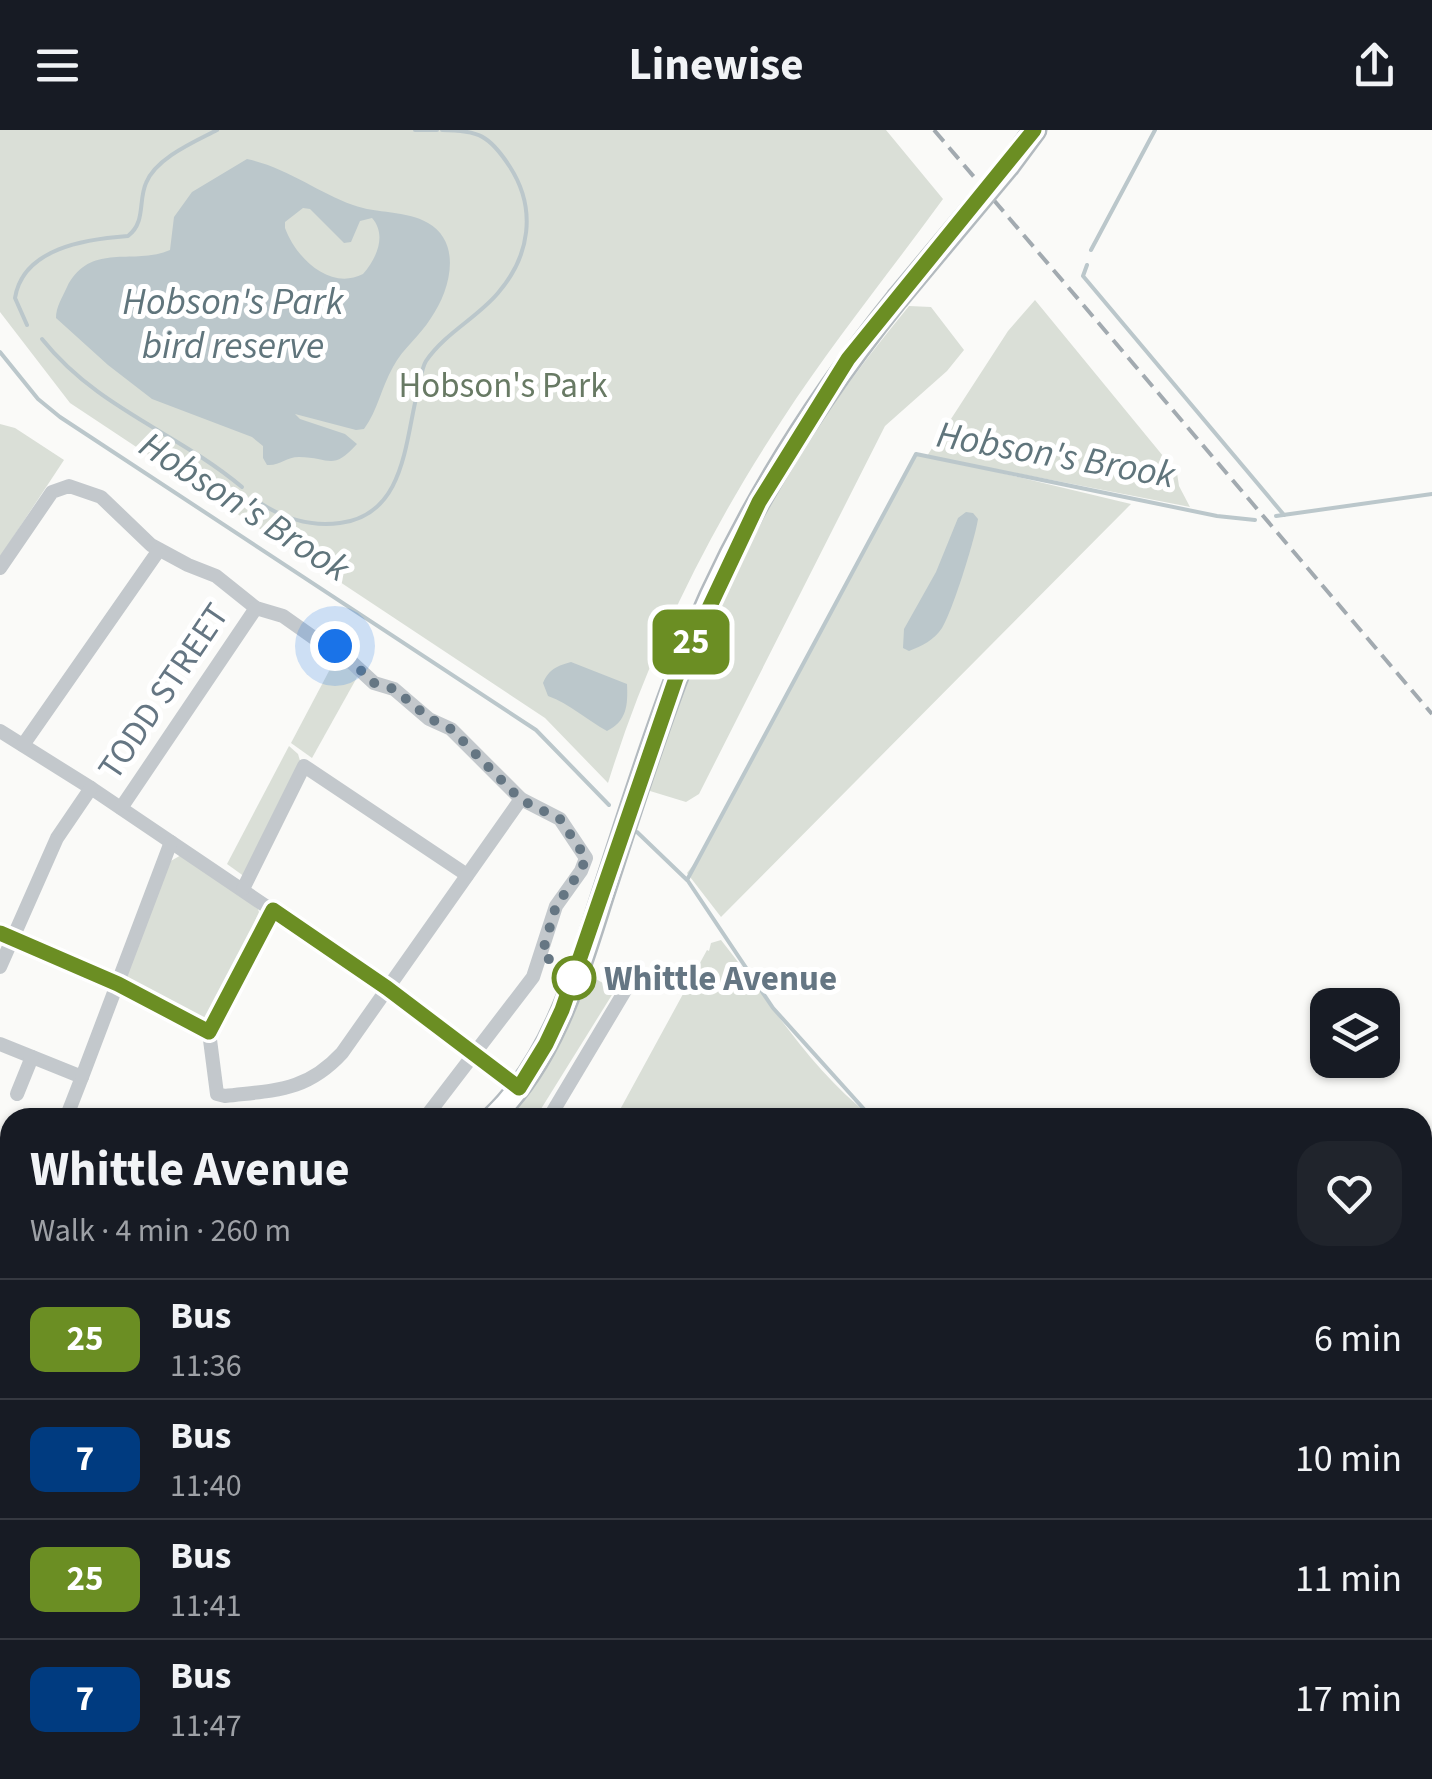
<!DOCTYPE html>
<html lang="en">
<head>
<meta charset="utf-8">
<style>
  :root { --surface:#171b24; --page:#20242c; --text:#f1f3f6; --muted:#9ea1a6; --line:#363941 }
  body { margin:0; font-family:"Source Sans 3",sans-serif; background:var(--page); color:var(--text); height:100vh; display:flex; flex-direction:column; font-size:38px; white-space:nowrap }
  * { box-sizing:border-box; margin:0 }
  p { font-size:32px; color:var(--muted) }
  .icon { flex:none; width:55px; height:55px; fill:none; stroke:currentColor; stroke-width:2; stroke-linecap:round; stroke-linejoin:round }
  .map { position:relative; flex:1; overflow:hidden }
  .details { position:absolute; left:0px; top:978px; width:1432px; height:672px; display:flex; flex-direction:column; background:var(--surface); border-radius:30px 30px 0 0; box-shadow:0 2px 8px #0004 }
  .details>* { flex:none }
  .badge { padding:0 20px; border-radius:15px; font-size:35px; line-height:65px }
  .controls { position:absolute; left:1310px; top:858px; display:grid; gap:20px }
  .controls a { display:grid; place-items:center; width:90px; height:90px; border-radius:20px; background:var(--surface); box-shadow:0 2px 8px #0004; font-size:50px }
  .you { position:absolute; width:50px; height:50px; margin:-25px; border:8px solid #fff; border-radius:50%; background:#1a73e8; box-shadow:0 0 0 15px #1a73e833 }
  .map>.badge { position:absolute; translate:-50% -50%; box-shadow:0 0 0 5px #fff }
  .round { display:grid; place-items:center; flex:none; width:105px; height:105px; border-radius:30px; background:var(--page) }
  .headline { display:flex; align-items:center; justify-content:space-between; height:170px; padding:0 30px }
  h1 { font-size:48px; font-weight:700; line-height:75px }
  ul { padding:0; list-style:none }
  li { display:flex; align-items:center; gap:30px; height:120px; padding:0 30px; border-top:2px solid var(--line) }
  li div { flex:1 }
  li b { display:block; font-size:38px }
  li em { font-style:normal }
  li .badge { min-width:110px; font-weight:700; text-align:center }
  header { display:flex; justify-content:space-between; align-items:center; height:130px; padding:0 30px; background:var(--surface); font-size:45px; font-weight:700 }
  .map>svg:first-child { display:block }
  .green { fill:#dadfd7 }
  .water { fill:#bbc7cb; fill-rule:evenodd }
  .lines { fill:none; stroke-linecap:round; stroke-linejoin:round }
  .stream { stroke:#bbc7cb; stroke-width:4 }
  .secondary-casing { stroke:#b3babf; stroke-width:25 }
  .primary-casing { stroke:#b5babe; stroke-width:28 }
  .street { stroke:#c3c8cc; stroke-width:14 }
  .secondary { stroke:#fff; stroke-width:20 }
  .primary { stroke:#fff; stroke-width:22 }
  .rail { stroke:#a2aab0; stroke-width:4; stroke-dasharray:15 8; stroke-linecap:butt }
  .secondary-bridge-casing { stroke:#b3babf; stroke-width:25; stroke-linecap:butt }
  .secondary-bridge { stroke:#fff; stroke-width:20 }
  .line-casing { stroke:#fff; stroke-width:22 }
  .line { stroke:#6b8e23; stroke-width:15 }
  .walk { stroke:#657683; stroke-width:10; stroke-dasharray:0 18 }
  .stop-dot { fill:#fff; stroke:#6b8e23; stroke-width:5 }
  .labels { text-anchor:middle; stroke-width:10; stroke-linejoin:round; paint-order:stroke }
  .park-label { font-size:35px; fill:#687a64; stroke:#fff }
  .street-label { font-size:35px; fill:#657683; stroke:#fff }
  .stop-label { font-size:35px; font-weight:bold; fill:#657683; stroke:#fff; text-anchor:start }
  .water-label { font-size:38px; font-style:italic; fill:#60757c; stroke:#fff }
</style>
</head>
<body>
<header><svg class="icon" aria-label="menu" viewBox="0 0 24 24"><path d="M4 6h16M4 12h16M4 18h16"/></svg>Linewise<svg class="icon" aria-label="share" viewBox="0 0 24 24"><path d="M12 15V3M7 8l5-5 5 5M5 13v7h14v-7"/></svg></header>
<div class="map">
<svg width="1432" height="1649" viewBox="0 0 1432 1649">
  <rect width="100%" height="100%" fill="#fafaf8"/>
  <g class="green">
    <path d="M0 0H886L943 69C890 142 832 213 782 290 708 402 648 524 608 653L545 588 70 273 0 182Z"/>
    <path d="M1035 170 1177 343 1179 356 1190 377 934 327 1131 374 721 787 687 743 697 730 916 324 927 326 1008 201Z"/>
    <path d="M909 176 931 177 964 220 947 241 885 296 699 664 686 672 650 661 648 654C666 604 681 552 702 504 756 381 824 279 909 176Z"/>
    <path d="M0 294 15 298 64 330 0 427Z"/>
    <path d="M338 524 360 542 312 628 291 613Z"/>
    <path d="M289 616 298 624 301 634 245 747 227 734Z"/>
    <path d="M183 724 256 774 259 782 216 879 210 886 201 888 132 855 125 847 169 732Z"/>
    <path d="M721 810C769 870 810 940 872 987H616L707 820 709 821 711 813Z"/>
    <path d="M589 845 615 860 536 987 503 988 544 936Z"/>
  </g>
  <g class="water">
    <path d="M247 29C286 37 317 62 353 75 377 84 406 80 428 93 463 113 450 161 431 188 420 206 403 218 393 237 381 258 378 280 364 299L356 300 295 284 300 289 345 304 357 314C332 342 330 327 299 327 286 327 280 336 267 335L263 328V316L252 307 152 269 108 235 56 188C56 177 62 168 67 157 90 111 134 136 170 120L174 87 192 62ZM303 78 310 79 344 113 351 112 360 91 372 88C387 105 377 128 363 144 330 161 296 128 285 98V92Z"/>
    <path d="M966 382 973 383 978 389C975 409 952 483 942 498 934 510 922 516 909 521L903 518 904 499 936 442 958 388Z"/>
    <path d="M571 532 627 554C628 575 627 591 607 601 587 590 570 574 548 566L543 553C549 539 557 536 571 532Z"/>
  </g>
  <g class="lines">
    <g class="stream">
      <path d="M415 0H437"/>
      <path d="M1091 120 1155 0"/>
      <path d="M1087 135 1083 146 1284 385"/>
      <path d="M27 195 15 168C23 118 86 109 128 106 146 92 138 71 146 53 156 28 194 12 217 0"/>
      <path d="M42 209C98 279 175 301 242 357"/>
      <path d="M0 222 38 269 60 287 536 600 609 675"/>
      <path d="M260 373C285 389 310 397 340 393 406 385 405 309 418 260 421 251 421 239 426 231 445 203 477 188 498 163 530 126 537 79 510 37 490 6 479 0 442 0"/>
      <path d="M1276 386 1432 364"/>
      <path d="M637 702 687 750 916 324 1217 386 1255 390"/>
      <path d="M688 751 773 878 872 988"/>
      <path d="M1422 1492 1432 1500"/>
    </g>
    <defs>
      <g id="secondary">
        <path d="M1009 35 1035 0"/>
        <path d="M492 988C555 928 579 838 605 758 628 688 650 617 676 549 728 410 805 283 897 169"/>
        <path d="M0 1033 10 1037"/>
      </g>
      <g id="primary">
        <path d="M0 1445 10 1448"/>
        <path d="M486 1640 501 1649"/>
      </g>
    </defs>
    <use href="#secondary" class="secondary-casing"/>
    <use href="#primary" class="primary-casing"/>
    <g class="street">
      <path d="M0 438 52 362 69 356 101 367 151 415 188 435 216 446 256 478 283 486 324 515 335 517 374 553 394 559 429 589 451 599 521 669 560 689 586 728 581 741 556 776 533 847 425 988"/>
      <path d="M0 601 91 658 387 858 519 958"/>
      <path d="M23 615 159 420"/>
      <path d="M121 678 256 478"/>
      <path d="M243 759 304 636 467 745"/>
      <path d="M0 803 118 854 209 902 273 780"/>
      <path d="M0 837 57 708 91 658"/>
      <path d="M209 902 217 964 225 966C275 960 306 962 342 923L521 669"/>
      <path d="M0 914 82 947 66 988"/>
      <path d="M82 947 171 712"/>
      <path d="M17 964 32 927"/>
      <path d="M549 988 629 854"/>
      <path d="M0 1175 10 1178"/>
      <path d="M0 1226 10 1203"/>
      <path d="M322 1649 327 1640"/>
    </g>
    <use href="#secondary" class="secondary"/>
    <use href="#primary" class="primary"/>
    <path class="rail" d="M934 0 1432 584"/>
    <defs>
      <path id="secondary-bridge" d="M897 169 1009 35"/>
    </defs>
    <use href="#secondary-bridge" class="secondary-bridge-casing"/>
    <use href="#secondary-bridge" class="secondary-bridge"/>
  </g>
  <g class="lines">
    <defs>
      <path id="line" d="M0 803 118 854 209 902 273 780 387 858 519 958 546 914 562 880 676 548 759 372 848 229 1034 0"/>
    </defs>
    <use href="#line" class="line-casing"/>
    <use href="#line" class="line"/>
    <path class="walk" d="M335 516 374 553 394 559 429 588 451 599 521 670 560 689 586 728 581 740 556 776 542 824 574 848"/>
  </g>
  <circle class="stop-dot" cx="574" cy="848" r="20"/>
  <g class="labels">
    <g class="park-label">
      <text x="503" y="267">Hobson's Park</text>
    </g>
    <g class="street-label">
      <text transform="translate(163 561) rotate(-56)" y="12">TODD STREET</text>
    </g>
    <g class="stop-label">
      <text x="604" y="860">Whittle Avenue</text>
    </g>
    <g class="water-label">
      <text x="233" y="184">Hobson's Park<tspan x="233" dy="44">bird reserve</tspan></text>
      <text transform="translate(1056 324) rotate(10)" y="13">Hobson's Brook</text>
      <text transform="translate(245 376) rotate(33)" y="13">Hobson's Brook</text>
    </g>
  </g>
</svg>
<div class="controls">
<a><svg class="icon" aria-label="layers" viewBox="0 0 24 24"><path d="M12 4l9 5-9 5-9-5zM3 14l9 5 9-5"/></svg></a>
</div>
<div class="you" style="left:335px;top:516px"></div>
<b class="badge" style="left:691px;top:512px;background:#6b8e23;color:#fff">25</b>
<section class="details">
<div class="headline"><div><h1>Whittle Avenue</h1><p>Walk · 4 min · 260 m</p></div><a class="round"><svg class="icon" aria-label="heart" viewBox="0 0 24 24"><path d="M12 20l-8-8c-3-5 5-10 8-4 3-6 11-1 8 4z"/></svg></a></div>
<ul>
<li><span class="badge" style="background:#6b8e23;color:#fff">25</span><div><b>Bus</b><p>11:36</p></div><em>6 min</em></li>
<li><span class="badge" style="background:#003b80;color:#fff">7</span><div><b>Bus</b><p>11:40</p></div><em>10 min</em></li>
<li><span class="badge" style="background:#6b8e23;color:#fff">25</span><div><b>Bus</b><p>11:41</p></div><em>11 min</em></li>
<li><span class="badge" style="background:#003b80;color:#fff">7</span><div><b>Bus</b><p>11:47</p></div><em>17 min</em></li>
</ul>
</section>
</div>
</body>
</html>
